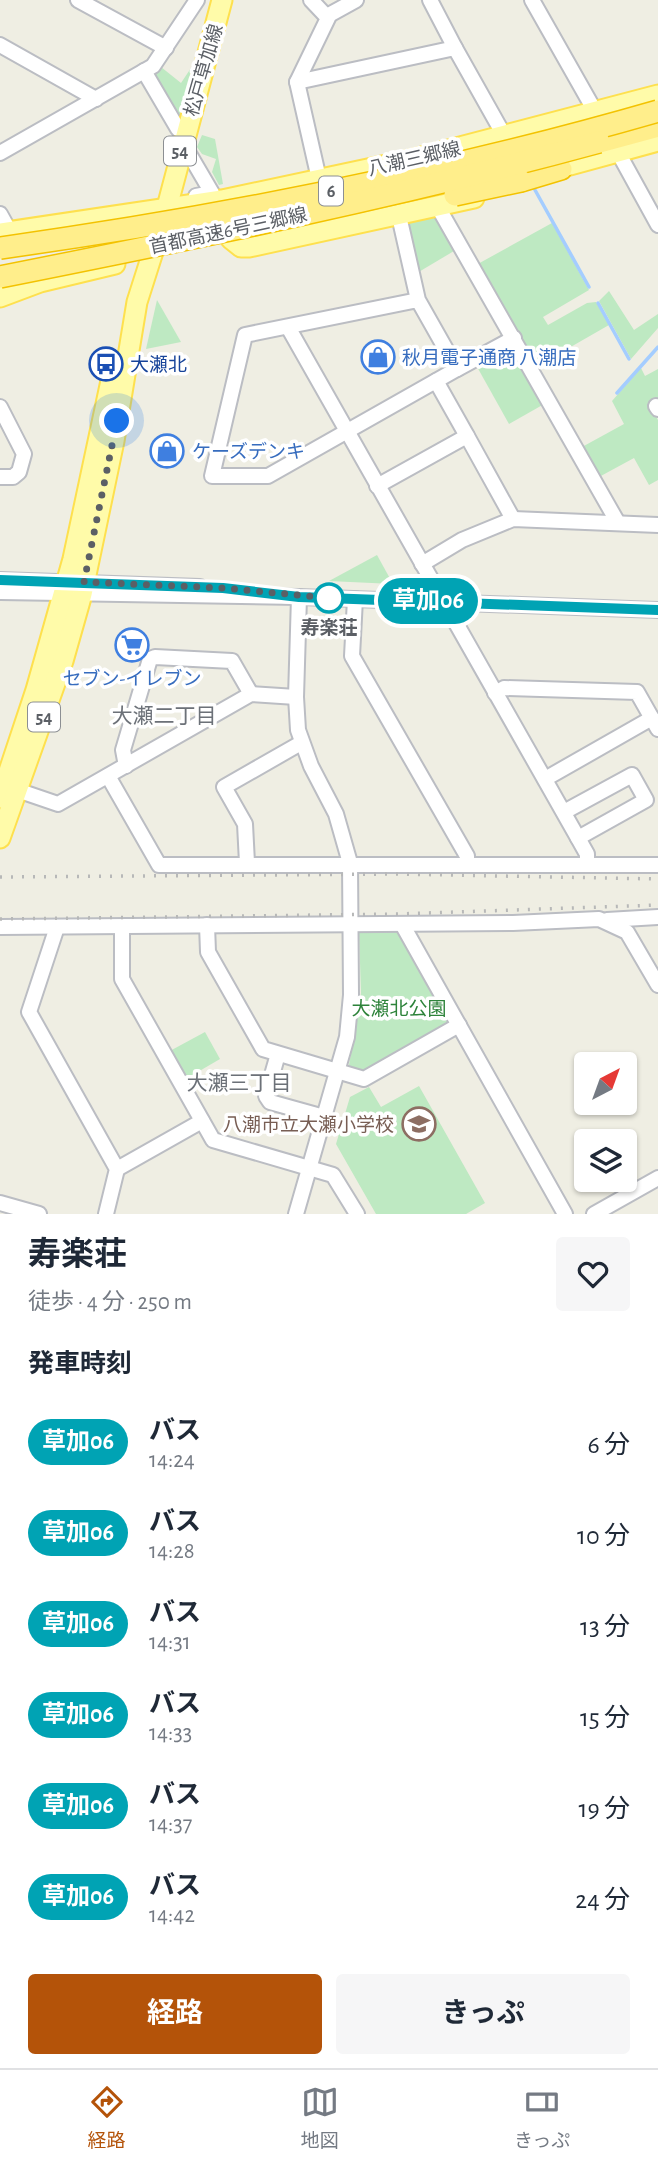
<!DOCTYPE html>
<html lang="ja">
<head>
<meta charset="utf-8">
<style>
  :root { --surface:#fff; --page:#f6f6f7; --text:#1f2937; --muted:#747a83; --line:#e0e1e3; --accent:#b45309 }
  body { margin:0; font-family:"Alegreya Sans","Noto Sans JP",sans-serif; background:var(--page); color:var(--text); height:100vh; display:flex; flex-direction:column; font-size:26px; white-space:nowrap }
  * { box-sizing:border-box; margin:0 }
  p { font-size:23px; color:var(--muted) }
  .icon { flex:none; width:38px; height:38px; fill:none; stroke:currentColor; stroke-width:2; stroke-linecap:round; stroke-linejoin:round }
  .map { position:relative; height:1214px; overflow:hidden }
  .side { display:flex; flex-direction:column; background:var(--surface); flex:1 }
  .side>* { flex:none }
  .badge { padding:0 14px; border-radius:23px; font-size:24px; line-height:46px }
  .needle { width:46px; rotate:41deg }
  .tools { position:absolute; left:574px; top:1052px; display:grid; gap:14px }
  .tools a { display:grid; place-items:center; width:63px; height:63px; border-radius:7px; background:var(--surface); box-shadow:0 2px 5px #0004; font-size:35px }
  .you { position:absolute; width:35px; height:35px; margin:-18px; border:5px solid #fff; border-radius:50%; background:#1a73e8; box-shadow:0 0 0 10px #1a73e833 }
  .map>.badge { position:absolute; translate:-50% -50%; box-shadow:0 0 0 4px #fff }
  h2 { padding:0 28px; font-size:26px; line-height:63px }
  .round { display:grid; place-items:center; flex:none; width:74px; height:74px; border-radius:7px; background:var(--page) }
  .headline { display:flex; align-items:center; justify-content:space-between; height:119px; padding:0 28px }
  h1 { font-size:33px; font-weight:700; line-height:52px }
  .primary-button { display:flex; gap:14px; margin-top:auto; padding:14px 28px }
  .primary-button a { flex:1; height:80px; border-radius:7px; background:var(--accent); color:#fff; font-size:28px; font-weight:700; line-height:80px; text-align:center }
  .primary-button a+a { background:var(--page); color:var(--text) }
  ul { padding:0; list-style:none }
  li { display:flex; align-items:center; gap:21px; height:91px; padding:0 28px }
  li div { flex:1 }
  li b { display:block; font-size:26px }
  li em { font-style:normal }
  li .badge { min-width:77px; font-weight:700; text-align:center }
  .tabs { display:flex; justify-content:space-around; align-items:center; height:98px; border-top:2px solid var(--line); background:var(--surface); font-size:19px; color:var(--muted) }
  .tabs a { display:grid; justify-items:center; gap:4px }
  .tabs .current { color:var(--accent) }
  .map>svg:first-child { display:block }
  .green { fill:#bee9c2 }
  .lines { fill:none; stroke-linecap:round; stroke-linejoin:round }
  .stream { stroke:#a4cdff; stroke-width:3.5 }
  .minor-casing { stroke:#bbbdc3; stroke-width:18 }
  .major-casing { stroke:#fee04e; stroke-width:23 }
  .highway-casing { stroke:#f3c200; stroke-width:24 }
  .minor { stroke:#fff; stroke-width:14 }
  .major { stroke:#fffba9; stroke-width:19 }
  .highway { stroke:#ffee8b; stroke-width:21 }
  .rail { stroke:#b7b8b8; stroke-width:3.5; stroke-dasharray:2 9; stroke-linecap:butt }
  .highway-bridge-casing { stroke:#f3c200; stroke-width:24; stroke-linecap:butt }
  .highway-bridge { stroke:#ffee8b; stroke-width:21 }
  .line-casing { stroke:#fff; stroke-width:16 }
  .line { stroke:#00a3b4; stroke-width:10 }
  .walk { stroke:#5b5f65; stroke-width:7; stroke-dasharray:0 12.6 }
  .stop-dot { fill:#fff; stroke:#00a3b4; stroke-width:3.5 }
  .labels { text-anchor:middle; stroke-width:7; stroke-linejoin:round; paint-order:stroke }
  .shield { fill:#fff; stroke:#8c8f93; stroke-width:2 }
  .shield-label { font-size:18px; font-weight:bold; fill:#5b5f65 }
  .street-label { font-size:19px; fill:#5b5f65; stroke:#fff }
  .shop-label { font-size:19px; fill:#366cbe; stroke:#fff; text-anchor:start }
  .transit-label { font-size:19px; fill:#164399; stroke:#fff; text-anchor:start }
  .stop-label { font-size:19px; font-weight:bold; fill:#5b5f65; stroke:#fff }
  .park-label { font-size:19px; fill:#2d833a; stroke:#fff }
  .education-label { font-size:19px; fill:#785e54; stroke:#fff; text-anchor:end }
  .neighbourhood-label { font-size:21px; fill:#6c7178; stroke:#fff }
</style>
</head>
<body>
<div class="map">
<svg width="658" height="1214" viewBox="0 0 658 1214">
  <rect width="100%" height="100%" fill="#efeee3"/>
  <g class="green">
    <path d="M161 67 181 83 191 68 196 69 181 120 153 71Z"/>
    <path d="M202 135 215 139 223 184 219 185 212 172 216 159 202 154 197 147Z"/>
    <path d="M433 214 447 228 459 248 417 273 405 222Z"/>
    <path d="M552 223 589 290 543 317 548 325 587 303 596 302 609 325 534 368 476 265Z"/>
    <path d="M609 291 634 330 658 314V328L631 359 599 301Z"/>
    <path d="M157 300 181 342 146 349Z"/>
    <path d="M512 344 546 403 509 424 476 365Z"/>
    <path d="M641 368 645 376 658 369V404L651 408 658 420V480L649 485 634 458 599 477 582 447 624 424 612 401Z"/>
    <path d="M377 555 393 584 329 581Z"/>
    <path d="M364 928H396L401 932 451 1020 449 1024 361 1073 352 1070 349 1065 361 993 359 932Z"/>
    <path d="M205 1032 220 1059 184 1080 168 1052Z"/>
    <path d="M419 1086 485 1203 466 1214H376L336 1144 350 1097 369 1087 381 1107Z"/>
  </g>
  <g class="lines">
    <g class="stream">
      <path d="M535 190 589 287"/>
      <path d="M598 303 629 359"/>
      <path d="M617 393 658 347"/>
    </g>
    <defs>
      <g id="minor">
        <path d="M78 0 166 48"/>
        <path d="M311 0 328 18 297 82 319 179"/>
        <path d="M430 0 455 48"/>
        <path d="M532 0 596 113"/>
        <path d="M327 16 356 0"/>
        <path d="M0 45 96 99"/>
        <path d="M144 71 178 129 186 131"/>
        <path d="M297 82 455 48 505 137"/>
        <path d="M181 150 188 152 212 193 196 196"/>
        <path d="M0 153 153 66 197 0"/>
        <path d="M619 154 658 225"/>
        <path d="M438 207 618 523"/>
        <path d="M0 214 10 232"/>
        <path d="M399 216 418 300 457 369 268 476H212L245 335 418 300"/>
        <path d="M288 327 578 838 587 854V863"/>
        <path d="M457 369 514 338"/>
        <path d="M656 406 658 409"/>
        <path d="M0 407 24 454 19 472 13 477H0"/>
        <path d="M467 436 513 519"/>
        <path d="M377 486 467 436 436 381"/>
        <path d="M422 564 462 540 513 519 658 525"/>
        <path d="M0 580 200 587"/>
        <path d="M0 592 299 597 658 610"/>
        <path d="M355 599 352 656 467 856V864"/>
        <path d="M495 693 504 688 637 692 658 729"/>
        <path d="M126 766 123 750 150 659 155 657 232 661 251 694"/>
        <path d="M108 776 159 865H658"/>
        <path d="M545 779 652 718"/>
        <path d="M17 790 58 804 251 694 296 697"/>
        <path d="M564 812 632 775 646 800 578 838"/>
        <path d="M247 863 245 824 224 787 301 743"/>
        <path d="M607 920 658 917"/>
        <path d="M402 924 565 1214"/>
        <path d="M207 925 208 952 263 1049 364 1079 459 1025"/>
        <path d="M0 927 513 923 599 919 627 932 658 985"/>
        <path d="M57 927 29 1012 117 1169 106 1214"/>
        <path d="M122 927V979L213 1140 333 1175 357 1214"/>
        <path d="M278 1054 266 1096 270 1102 324 1117"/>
        <path d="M117 1169 202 1121"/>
        <path d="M0 1203 39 1214"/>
        <path d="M296 1214 347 1037 351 995 350 863 336 814 311 766 298 730 296 697 299 597"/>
        <path d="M594 1214 658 1178"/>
      </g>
      <g id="major">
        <path d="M548 171 658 141"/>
        <path d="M0 233 222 200 410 160 658 95"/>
        <path d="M231 239 241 247H249L474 198"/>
        <path d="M0 297 40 282 115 264"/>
        <path d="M0 798 36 690 73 559 112 376"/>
        <path d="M0 838 63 661 82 594 114 441 137 302 166 211 222 0"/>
      </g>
      <g id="highway">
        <path d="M599 142 658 126"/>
        <path d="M521 181 561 169"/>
      </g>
    </defs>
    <use href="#minor" class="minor-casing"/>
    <use href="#major" class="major-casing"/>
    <use href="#highway" class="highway-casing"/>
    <use href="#minor" class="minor"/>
    <use href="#major" class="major"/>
    <use href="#highway" class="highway"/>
    <g class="rail">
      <path d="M0 877 397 874 658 879"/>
      <path d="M0 919 398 914 658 905"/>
    </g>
    <defs>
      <g id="highway-bridge">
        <path d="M455 195 521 181"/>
        <path d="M0 248C222 217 443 173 658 111"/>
        <path d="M0 277C201 237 401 196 599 142"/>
      </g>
    </defs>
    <use href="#highway-bridge" class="highway-bridge-casing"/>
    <use href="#highway-bridge" class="highway-bridge"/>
  </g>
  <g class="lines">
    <defs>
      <path id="line" d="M0 580 223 588 299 597 658 610"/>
    </defs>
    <use href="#line" class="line-casing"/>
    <use href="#line" class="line"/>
    <path class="walk" d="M117 421 84 582 223 588 329 598"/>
  </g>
  <defs>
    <symbol id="shop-ring" viewBox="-11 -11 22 22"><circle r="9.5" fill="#fff" stroke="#3f7fe0" stroke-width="1.5"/><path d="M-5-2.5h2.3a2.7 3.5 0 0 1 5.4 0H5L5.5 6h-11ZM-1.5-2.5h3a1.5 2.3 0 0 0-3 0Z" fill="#3f7fe0"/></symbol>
    <symbol id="bus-ring" viewBox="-11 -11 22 22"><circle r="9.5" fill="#fff" stroke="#1a4fb4" stroke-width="1.5"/><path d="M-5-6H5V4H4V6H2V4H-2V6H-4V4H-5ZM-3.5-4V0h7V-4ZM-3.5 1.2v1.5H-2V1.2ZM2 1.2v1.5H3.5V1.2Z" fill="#1a4fb4"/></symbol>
    <symbol id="supermarket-ring" viewBox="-11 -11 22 22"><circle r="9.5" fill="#fff" stroke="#3f7fe0" stroke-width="1.5"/><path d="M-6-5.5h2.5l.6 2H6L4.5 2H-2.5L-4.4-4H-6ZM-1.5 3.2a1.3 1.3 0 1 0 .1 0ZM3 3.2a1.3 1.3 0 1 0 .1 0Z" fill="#3f7fe0"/></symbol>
    <symbol id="school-ring" viewBox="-11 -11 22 22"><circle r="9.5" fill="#fff" stroke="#8d6e63" stroke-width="1.5"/><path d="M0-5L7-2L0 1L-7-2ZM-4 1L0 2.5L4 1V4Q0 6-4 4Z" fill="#8d6e63"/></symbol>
  </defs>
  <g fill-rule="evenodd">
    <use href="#shop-ring" x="359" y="338" width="38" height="38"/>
    <use href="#bus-ring" x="87" y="345" width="38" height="38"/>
    <use href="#shop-ring" x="148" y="432" width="38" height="38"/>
    <use href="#supermarket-ring" x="113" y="626" width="38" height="38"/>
    <use href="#school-ring" x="400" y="1105" width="38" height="38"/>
  </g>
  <circle class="stop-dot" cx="329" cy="598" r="14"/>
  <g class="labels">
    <g class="shield">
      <rect x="164" y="136.5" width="32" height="29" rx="5"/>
      <rect x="319" y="176.5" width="24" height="29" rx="5"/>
      <rect x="28" y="702.5" width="32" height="29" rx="5"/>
    </g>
    <g class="shield-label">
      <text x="180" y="157">54</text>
      <text x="331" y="197">6</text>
      <text x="44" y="723">54</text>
    </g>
    <g class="street-label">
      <text transform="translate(203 70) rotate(-74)" y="7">松戸草加線</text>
      <text transform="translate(414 158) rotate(-13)" y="7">八潮三郷線</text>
      <text transform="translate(228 230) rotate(-12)" y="7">首都高速6号三郷線</text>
    </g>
    <g class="shop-label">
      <text x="402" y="364">秋月電子通商 八潮店</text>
      <text x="192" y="458">ケーズデンキ</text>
      <text x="132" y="685" text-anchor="middle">セブン-イレブン</text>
    </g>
    <g class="transit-label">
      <text x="130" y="371">大瀬北</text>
    </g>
    <g class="stop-label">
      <text x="329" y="634">寿楽荘</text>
    </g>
    <g class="park-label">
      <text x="399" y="1015">大瀬北公園</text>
    </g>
    <g class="education-label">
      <text x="394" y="1131">八潮市立大瀬小学校</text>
    </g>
    <g class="neighbourhood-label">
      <text x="164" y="723">大瀬二丁目</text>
      <text x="239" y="1090">大瀬三丁目</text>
    </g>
  </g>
</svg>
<div class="tools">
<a><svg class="needle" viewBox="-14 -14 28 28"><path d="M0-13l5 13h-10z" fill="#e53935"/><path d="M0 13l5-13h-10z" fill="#747a83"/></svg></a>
<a><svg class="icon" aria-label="layers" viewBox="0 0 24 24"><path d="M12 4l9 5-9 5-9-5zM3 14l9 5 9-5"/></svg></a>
</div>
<div class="you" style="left:117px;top:421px"></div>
<b class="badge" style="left:428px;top:601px;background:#00a3b4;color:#fff">草加06</b>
</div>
<section class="side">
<div class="headline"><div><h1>寿楽荘</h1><p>徒歩 · 4 分 · 250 m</p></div><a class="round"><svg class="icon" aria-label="heart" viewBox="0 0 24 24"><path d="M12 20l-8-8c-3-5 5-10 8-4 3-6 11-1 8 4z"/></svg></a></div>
<h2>発車時刻</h2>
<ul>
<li><span class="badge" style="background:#00a3b4;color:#fff">草加06</span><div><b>バス</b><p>14:24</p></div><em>6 分</em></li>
<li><span class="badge" style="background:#00a3b4;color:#fff">草加06</span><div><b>バス</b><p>14:28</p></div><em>10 分</em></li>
<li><span class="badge" style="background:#00a3b4;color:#fff">草加06</span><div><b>バス</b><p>14:31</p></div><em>13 分</em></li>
<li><span class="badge" style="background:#00a3b4;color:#fff">草加06</span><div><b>バス</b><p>14:33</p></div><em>15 分</em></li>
<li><span class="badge" style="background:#00a3b4;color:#fff">草加06</span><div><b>バス</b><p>14:37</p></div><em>19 分</em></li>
<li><span class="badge" style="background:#00a3b4;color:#fff">草加06</span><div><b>バス</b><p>14:42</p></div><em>24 分</em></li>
</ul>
<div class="primary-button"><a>経路</a><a>きっぷ</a></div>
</section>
<nav class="tabs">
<a class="current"><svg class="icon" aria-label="directions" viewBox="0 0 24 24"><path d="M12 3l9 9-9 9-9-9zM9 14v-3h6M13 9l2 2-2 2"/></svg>経路</a>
<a><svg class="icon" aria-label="map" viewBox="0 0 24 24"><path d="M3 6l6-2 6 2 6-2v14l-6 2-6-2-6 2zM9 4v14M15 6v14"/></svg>地図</a>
<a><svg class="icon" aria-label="tickets" viewBox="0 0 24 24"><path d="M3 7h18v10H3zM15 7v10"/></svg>きっぷ</a>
</nav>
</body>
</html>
